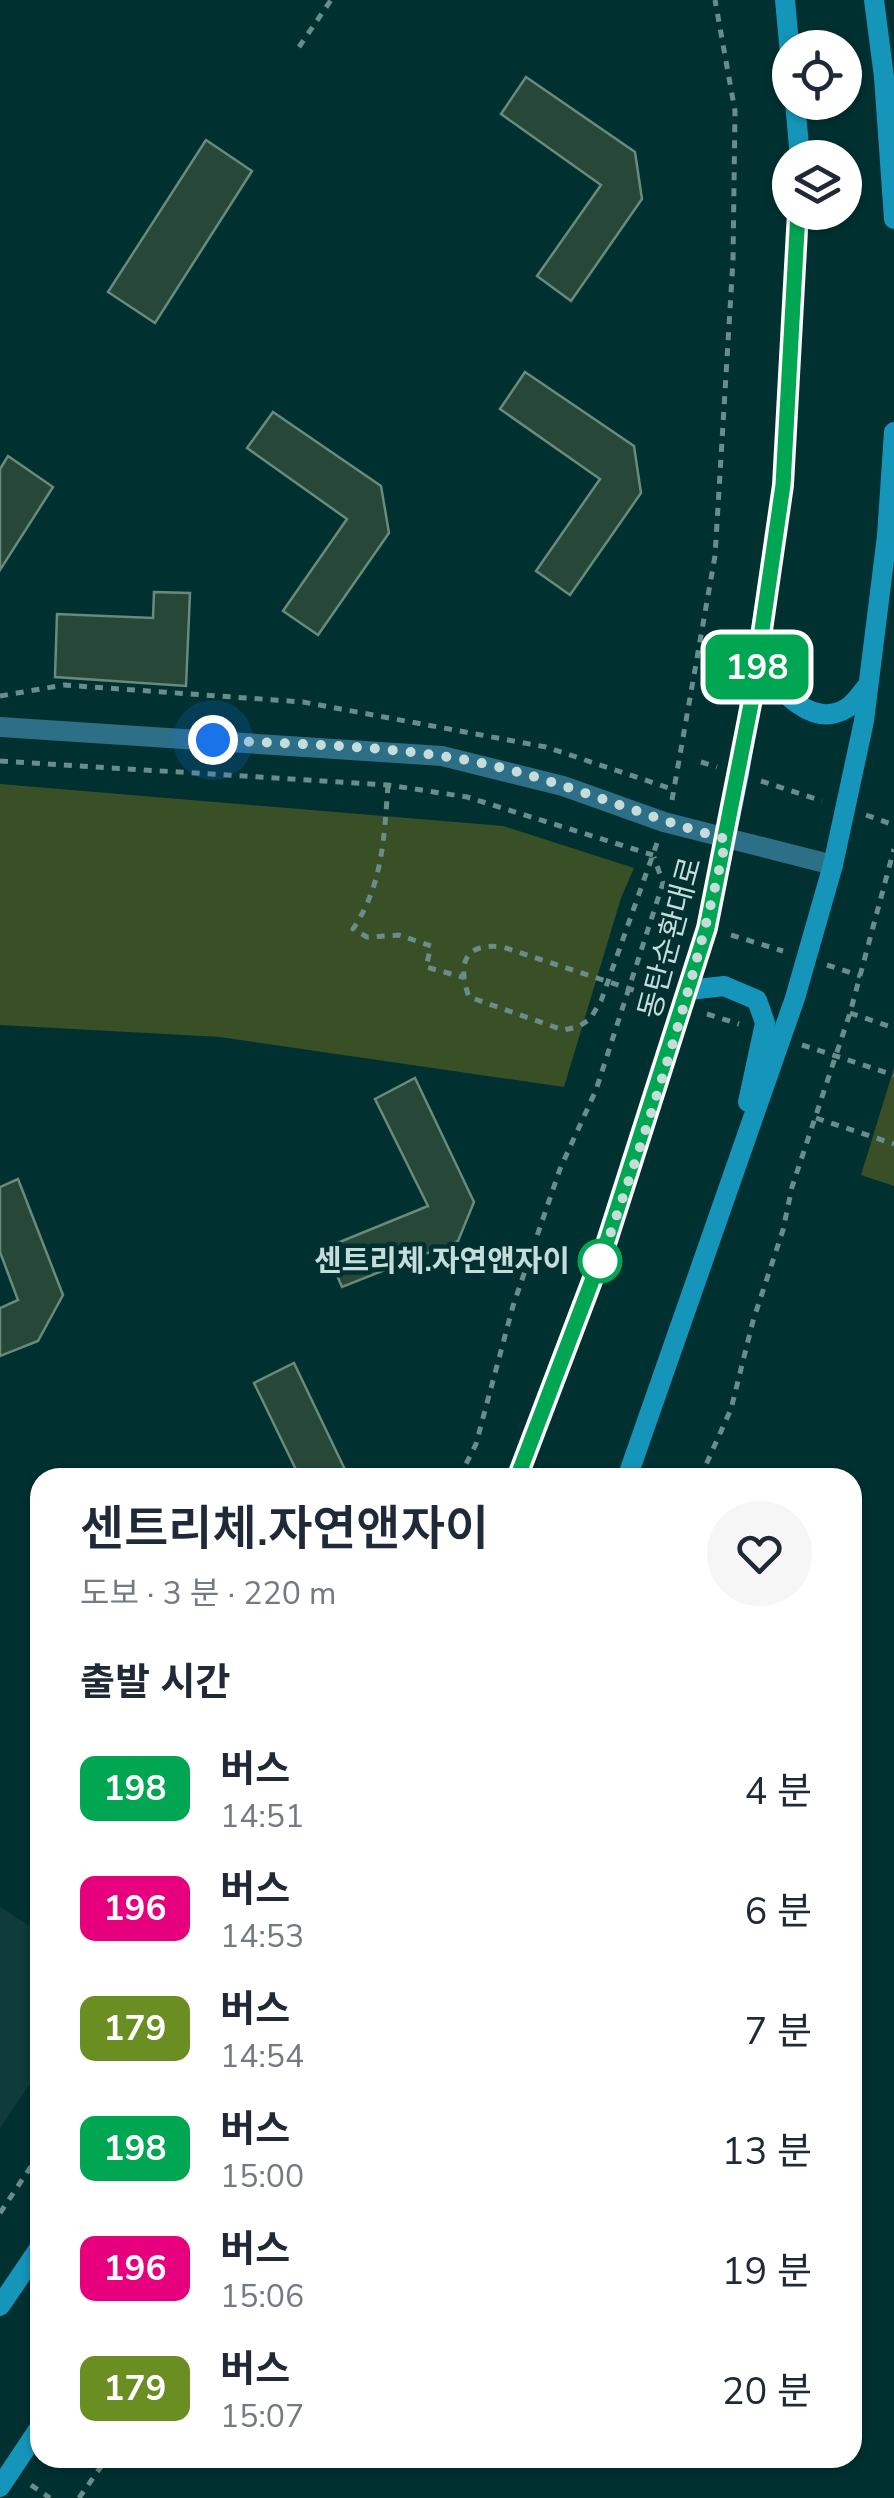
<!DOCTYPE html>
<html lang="ko">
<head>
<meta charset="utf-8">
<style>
  :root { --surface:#fff; --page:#f6f6f7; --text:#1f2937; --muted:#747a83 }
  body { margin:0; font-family:"Nunito Sans","Noto Sans KR",sans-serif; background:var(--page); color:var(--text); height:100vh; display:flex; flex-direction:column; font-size:38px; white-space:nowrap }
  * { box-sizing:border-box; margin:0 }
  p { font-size:32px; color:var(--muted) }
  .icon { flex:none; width:55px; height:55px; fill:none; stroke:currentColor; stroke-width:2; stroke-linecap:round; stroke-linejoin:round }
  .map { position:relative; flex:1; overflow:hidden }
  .details { position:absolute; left:30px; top:1468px; width:832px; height:1000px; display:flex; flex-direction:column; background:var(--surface); border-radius:30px; box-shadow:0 2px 8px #0004 }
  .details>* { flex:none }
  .badge { padding:0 20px; border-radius:15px; font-size:35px; line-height:65px }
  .buttons { position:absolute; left:772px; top:30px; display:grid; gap:20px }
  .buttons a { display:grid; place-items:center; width:90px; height:90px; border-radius:50%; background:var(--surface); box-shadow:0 2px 8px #0004; font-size:50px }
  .you { position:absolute; width:50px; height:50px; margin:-25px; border:8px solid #fff; border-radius:50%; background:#1a73e8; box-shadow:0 0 0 15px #1a73e833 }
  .map>.badge { position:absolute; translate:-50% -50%; box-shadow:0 0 0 5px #fff }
  h2 { padding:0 50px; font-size:38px; line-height:90px }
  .round { display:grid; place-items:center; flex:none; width:105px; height:105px; border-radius:52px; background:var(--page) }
  .overview { display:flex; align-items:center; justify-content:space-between; height:170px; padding:0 50px }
  h1 { font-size:48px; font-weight:600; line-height:75px }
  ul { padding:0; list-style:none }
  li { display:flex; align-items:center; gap:30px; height:120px; padding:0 50px }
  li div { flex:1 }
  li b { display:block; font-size:38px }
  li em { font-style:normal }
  li .badge { min-width:110px; font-weight:700; text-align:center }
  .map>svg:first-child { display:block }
  .built { fill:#103b3b }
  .green { fill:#395027 }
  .building { fill:#274839; stroke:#688b7a; stroke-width:2.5 }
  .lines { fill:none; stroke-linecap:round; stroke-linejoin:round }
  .path { stroke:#6a8c8b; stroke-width:5; stroke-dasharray:8 8; stroke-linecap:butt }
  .tertiary { stroke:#2d6f86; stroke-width:20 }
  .secondary { stroke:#1695bb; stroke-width:20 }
  .line-casing { stroke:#fff; stroke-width:22 }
  .line { stroke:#00a651; stroke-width:15 }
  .walk { stroke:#c6dcdb; stroke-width:10; stroke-dasharray:0 18 }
  .stop-dot { fill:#fff; stroke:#00a651; stroke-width:5 }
  .labels { text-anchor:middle; stroke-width:9; stroke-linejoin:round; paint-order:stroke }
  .street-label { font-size:30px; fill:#c6dcdb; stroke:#003030 }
  .stop-label { font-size:30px; font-weight:bold; fill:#c6dcdb; stroke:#003030; text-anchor:end }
</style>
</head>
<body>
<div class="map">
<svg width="894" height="2498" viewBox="0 0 894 2498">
  <rect width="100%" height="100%" fill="#003030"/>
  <path class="built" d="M0 1907 40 1933V2069L0 2128Z"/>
  <g class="green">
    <path d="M0 784 503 826 634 868 621 898 564 1087 220 1037 0 1025Z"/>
    <path d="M894 1068V1186L861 1175Z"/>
  </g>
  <g class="building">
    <path d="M526 77 635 152 642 199 571 301 537 276 601 185 501 114Z"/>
    <path d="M206 140 252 171 155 323 108 292Z"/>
    <path d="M525 372 634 446 641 493 570 595 536 571 600 479 500 409Z"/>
    <path d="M273 412 381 486 389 533 318 635 283 611 347 519 247 448Z"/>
    <path d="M8 456 53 487 0 570V469Z"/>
    <path d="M154 592 190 593 186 686 55 677 57 614 153 618Z"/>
    <path d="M415 1078 474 1202 458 1241 342 1287 325 1248 428 1206 375 1099Z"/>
    <path d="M18 1179 63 1295 38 1341 0 1356V1308L18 1300 0 1252V1187Z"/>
    <path d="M294 1363 349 1478H300L254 1383Z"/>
  </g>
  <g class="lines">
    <g class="path">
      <path d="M299 47 331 0"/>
      <path d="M0 696 64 685 303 702 546 747 675 790"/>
      <path d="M0 761 388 785 467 797 653 855"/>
      <path d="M701 762 717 767"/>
      <path d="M761 781 822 801"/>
      <path d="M388 785C384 838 383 884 353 929L367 937 399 935 431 946 426 967 462 977"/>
      <path d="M672 800 715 556 733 260 735 111 715 0"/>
      <path d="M866 815 894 825"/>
      <path d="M657 843 601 1001 590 1019 578 1027 563 1030 469 997C457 964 464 942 503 947L658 998"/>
      <path d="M731 935 783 951"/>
      <path d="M827 965 861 976"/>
      <path d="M850 1013 894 1028"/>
      <path d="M707 1014 739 1024"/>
      <path d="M802 1045 894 1075"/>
      <path d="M816 1118 894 1144"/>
      <path d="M459 1478 476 1444 513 1306 560 1169 596 1090 663 883 654 857"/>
      <path d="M700 1478 731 1409 753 1321 783 1230 792 1187 850 1013 894 849"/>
      <path d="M0 2213 40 2153"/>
      <path d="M31 2485 50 2498"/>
      <path d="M79 2498 107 2458"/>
    </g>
    <path class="tertiary" d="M0 727 442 756 563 786 664 822 833 865"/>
    <g class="secondary">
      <path d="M785 0 790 54"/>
      <path d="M874 0 884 77 894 219"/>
      <path d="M795 102 800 158"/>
      <path d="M758 661C778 686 810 731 847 708 855 703 862 692 868 685"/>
      <path d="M689 990 724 986 757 1000 765 1023 748 1102"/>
      <path d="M517 1478 606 1244 707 928 739 774 783 485 798 212"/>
      <path d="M627 1478 795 998 833 865 864 721 887 536 894 432"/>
      <path d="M0 2306 40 2247"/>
      <path d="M0 2487 40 2427"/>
    </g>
  </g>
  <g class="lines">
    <defs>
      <path id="line" d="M517 1478 606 1244 707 928 752 699 783 485 798 212"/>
    </defs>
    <use href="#line" class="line-casing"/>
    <use href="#line" class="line"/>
    <path class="walk" d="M213 740C289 744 367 745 441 756 540 769 631 814 726 839 694 987 647 1132 596 1274L600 1261"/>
  </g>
  <circle class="stop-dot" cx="600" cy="1261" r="20"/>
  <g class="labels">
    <g class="street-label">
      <text transform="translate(670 938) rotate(-75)" y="10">동탄순환대로</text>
    </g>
    <g class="stop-label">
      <text x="570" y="1271">센트리체.자연앤자이</text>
    </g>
  </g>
</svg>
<div class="buttons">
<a><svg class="icon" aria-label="locate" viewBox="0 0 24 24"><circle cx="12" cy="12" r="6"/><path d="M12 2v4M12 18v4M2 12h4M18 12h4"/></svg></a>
<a><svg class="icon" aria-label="layers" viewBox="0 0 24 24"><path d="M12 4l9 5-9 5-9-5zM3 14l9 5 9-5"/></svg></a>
</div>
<div class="you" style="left:213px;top:740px"></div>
<b class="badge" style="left:757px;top:667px;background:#00a651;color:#fff">198</b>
<section class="details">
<div class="overview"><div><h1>센트리체.자연앤자이</h1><p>도보 · 3 분 · 220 m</p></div><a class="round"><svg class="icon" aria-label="heart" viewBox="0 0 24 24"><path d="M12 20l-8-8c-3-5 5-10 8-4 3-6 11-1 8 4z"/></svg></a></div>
<h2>출발 시간</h2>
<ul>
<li><span class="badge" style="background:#00a651;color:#fff">198</span><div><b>버스</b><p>14:51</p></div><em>4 분</em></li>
<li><span class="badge" style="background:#e6007e;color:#fff">196</span><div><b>버스</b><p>14:53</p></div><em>6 분</em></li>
<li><span class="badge" style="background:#6b8e23;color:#fff">179</span><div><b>버스</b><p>14:54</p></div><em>7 분</em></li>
<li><span class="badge" style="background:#00a651;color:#fff">198</span><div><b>버스</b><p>15:00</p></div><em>13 분</em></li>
<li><span class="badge" style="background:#e6007e;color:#fff">196</span><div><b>버스</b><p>15:06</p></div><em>19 분</em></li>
<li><span class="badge" style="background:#6b8e23;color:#fff">179</span><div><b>버스</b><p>15:07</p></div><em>20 분</em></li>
</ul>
</section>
</div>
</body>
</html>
